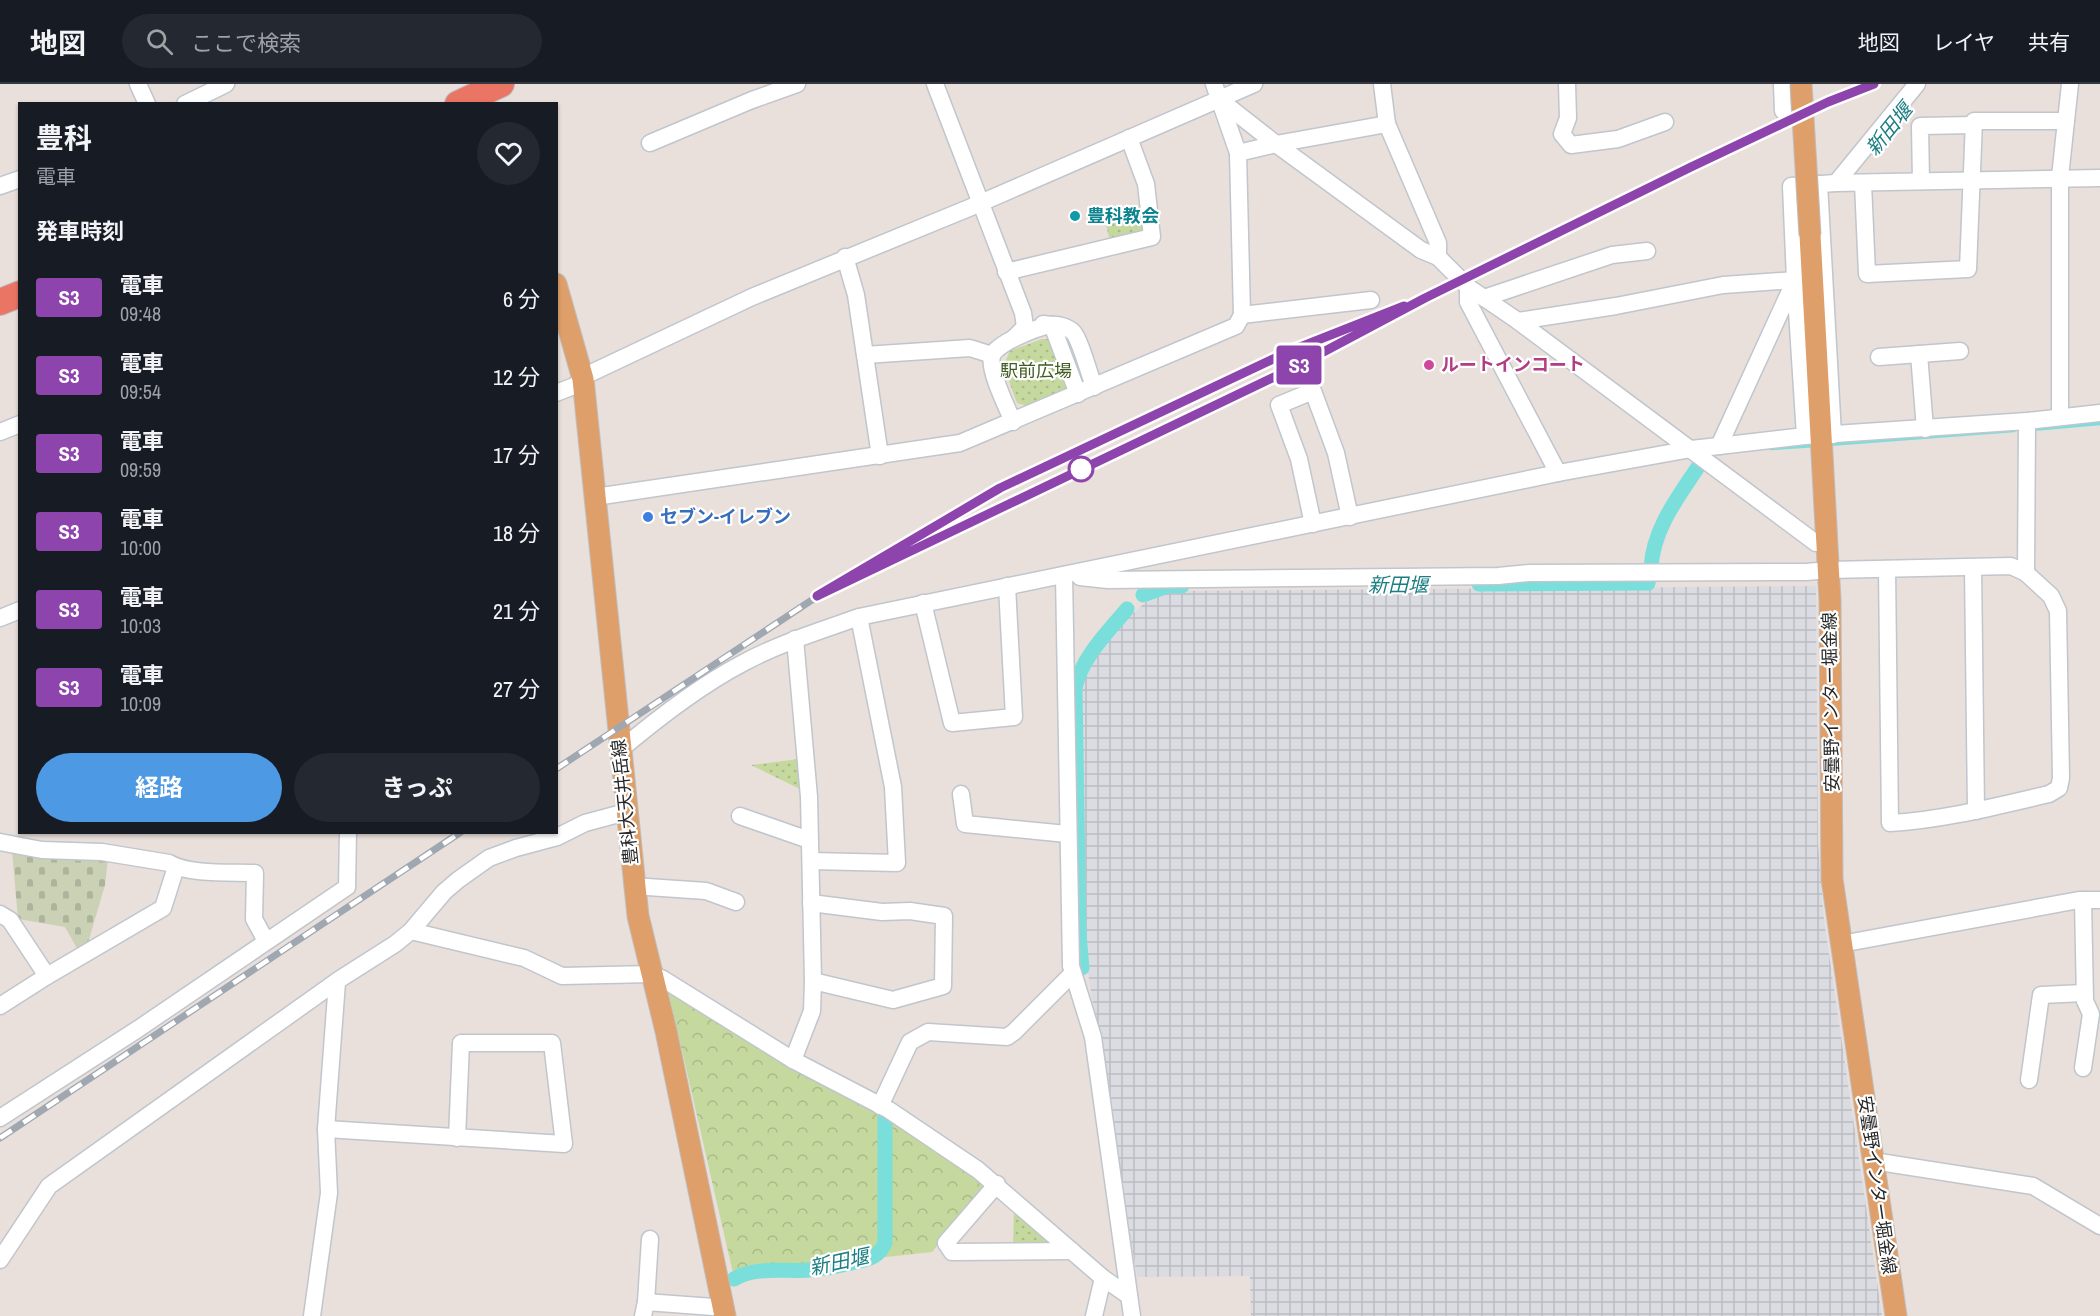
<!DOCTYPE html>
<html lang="ja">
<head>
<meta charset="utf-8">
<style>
  :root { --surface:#171b24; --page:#242831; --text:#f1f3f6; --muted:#9ea1a6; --line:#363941; --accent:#4d99e4 }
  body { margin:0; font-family:"Archivo Narrow","Noto Sans JP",sans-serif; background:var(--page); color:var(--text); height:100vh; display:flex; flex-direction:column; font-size:22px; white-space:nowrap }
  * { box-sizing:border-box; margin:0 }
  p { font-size:20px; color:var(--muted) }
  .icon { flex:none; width:33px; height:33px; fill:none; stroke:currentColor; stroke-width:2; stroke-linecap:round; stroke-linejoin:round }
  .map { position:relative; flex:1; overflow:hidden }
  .sheet { position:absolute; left:18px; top:18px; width:540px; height:732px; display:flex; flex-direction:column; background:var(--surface); border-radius:0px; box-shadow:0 2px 4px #0004 }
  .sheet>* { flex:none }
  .badge { padding:0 12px; border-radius:4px; font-size:21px; line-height:39px }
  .map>.badge { position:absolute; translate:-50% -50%; box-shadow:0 0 0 3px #fff }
  h2 { padding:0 18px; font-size:22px; line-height:54px }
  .round { display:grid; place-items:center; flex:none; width:63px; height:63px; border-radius:32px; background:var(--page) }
  .headline { display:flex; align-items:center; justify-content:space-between; height:102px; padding:0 18px }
  h1 { font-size:28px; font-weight:700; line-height:45px }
  .primary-button { display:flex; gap:12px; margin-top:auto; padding:12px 18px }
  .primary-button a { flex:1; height:69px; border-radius:36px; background:var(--accent); color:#fff; font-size:24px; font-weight:700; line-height:69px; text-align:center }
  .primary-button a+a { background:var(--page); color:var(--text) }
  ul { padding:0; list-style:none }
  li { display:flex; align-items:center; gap:18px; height:78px; padding:0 18px }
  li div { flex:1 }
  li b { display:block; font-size:22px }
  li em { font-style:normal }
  li .badge { min-width:66px; font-weight:700; text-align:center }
  header { display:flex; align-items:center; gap:36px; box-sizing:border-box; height:84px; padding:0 30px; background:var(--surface); border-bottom:2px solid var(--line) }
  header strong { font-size:28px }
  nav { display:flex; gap:33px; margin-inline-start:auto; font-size:21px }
  .search { width:420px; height:54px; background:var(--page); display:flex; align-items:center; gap:15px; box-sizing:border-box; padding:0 21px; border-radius:33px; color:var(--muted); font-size:22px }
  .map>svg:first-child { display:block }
  .industrial { fill:url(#industrial-grid) }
  .forest { fill:url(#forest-crowns) }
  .cemetery { fill:url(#cemetery-stones) }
  .park { fill:url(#park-dots) }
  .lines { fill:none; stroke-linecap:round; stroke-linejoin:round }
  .stream { stroke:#7adfdb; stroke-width:4.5 }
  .canal { stroke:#7adfdb; stroke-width:15 }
  .minor-casing { stroke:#c0c6cd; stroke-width:19 }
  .major-casing { stroke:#bebebe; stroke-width:23 }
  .highway-casing { stroke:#bebebe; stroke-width:28 }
  .minor { stroke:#fff; stroke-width:16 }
  .major { stroke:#df9f6a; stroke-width:21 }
  .highway { stroke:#eb7565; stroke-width:26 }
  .rail-casing { stroke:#9fa7b0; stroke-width:7 }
  .rail { stroke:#fff; stroke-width:4.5; stroke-dasharray:14; stroke-linecap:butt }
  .major-bridge-casing { stroke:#bebebe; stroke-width:23; stroke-linecap:butt }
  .major-bridge { stroke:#df9f6a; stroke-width:21 }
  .line-casing { stroke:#fff; stroke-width:14 }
  .line { stroke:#8e44ad; stroke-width:9 }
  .culture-dot { fill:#0f9aa8; stroke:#fff; stroke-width:2 }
  .hotel-dot { fill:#d1479c; stroke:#fff; stroke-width:2 }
  .stop-dot { fill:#fff; stroke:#8e44ad; stroke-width:3 }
  .shop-dot { fill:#3f7fe0; stroke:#fff; stroke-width:2 }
  .labels { text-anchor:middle; stroke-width:4.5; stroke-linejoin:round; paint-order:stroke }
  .culture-label { font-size:18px; font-weight:bold; fill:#0d838f; stroke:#fff; text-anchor:start }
  .hotel-label { font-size:18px; font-weight:bold; fill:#b23c85; stroke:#fff; text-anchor:start }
  .park-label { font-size:18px; fill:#405c22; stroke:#fff }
  .shop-label { font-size:18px; font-weight:bold; fill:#366cbe; stroke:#fff; text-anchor:start }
  .street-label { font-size:18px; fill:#282828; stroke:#fff }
  .water-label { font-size:20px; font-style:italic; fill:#1c7e82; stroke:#fff }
</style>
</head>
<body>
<header>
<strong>地図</strong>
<div class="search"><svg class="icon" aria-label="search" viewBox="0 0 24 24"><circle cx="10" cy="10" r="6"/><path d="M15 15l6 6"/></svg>ここで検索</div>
<nav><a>地図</a><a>レイヤ</a><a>共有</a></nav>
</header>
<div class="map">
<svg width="2100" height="1232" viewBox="0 0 2100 1232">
  <defs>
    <pattern id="industrial-grid" width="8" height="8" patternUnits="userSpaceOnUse" patternTransform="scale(1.5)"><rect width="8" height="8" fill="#dbdce2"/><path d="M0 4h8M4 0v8" fill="none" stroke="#bcbdc2"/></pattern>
    <pattern id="forest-crowns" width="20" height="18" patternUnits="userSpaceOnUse" patternTransform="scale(1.5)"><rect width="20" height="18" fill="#c5d99e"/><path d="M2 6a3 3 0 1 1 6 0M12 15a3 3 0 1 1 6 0" fill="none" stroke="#a9ba88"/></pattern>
    <pattern id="cemetery-stones" width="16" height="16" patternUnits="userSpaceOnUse" patternTransform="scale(1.5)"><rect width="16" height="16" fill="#cbd1b5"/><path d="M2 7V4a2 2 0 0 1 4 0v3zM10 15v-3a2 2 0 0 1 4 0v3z" fill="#aeb39c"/></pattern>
    <pattern id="park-dots" width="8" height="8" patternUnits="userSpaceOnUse" patternTransform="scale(1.5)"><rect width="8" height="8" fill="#c5d99e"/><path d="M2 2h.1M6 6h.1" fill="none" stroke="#a9ba88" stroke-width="1.8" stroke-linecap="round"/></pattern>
  </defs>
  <rect width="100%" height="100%" fill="#e9dfdb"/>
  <path class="industrial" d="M1816 502 1818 758 1824 836 1882 1232H1251L1250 1192 1137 1193 1086 877 1083 791 1081 606 1083 591 1093 575 1121 540 1148 516 1163 509 1184 507Z"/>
  <path class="forest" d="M667 901 882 1029 989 1099 932 1168 812 1181 748 1185 733 1189Z"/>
  <path class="cemetery" d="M12 767C46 776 72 778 108 775L105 801 87 862 78 866 65 843 18 835Z"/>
  <g class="park">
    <path d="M1142 124 1145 150 1110 158 1105 136Z"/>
    <path d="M1042 255H1050L1069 304 1027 322 1017 319 1005 286V278L1010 267Z"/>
    <path d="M799 675 800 705 751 681Z"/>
    <path d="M1014 1126 1049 1156 1048 1161H1013Z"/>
  </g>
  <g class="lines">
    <g class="stream">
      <path d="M2031 345 2100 339"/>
      <path d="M1828 360 2014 346"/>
      <path d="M1771 364 1816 361"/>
    </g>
    <g class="canal">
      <path d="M1651 484C1653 444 1679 412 1700 380"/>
      <path d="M1479 500 1648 499 1649 494"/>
      <path d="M1143 511 1168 502H1182"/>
      <path d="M1082 884 1079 850 1075 604C1082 573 1107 549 1127 525"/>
      <path d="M734 1195C755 1182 785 1188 809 1186 825 1185 839 1182 855 1178 869 1175 879 1173 885 1159V1033"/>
    </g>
    <defs>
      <g id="minor">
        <path d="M138 0 147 20"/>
        <path d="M935 0 1023 229 1025 243 1013 255"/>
        <path d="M1382 0 1387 40 1438 159V173"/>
        <path d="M1567 0 1568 34 1562 50 1571 61 1618 55 1665 38"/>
        <path d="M1782 0 1783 27"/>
        <path d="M1220 16 1276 60 1421 166 1438 173 1468 203 1518 237 1816 459H1828"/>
        <path d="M185 20 226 0"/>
        <path d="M650 59 752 16 797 0"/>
        <path d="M1238 69 1276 60 1387 40"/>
        <path d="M1921 97 1920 42 1974 41"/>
        <path d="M1836 99 1917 0"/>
        <path d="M1863 99 1867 190 1968 185 1974 37H2066"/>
        <path d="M1819 100 1833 351"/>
        <path d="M0 102 20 95"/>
        <path d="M845 173 856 211 880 372"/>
        <path d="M1006 188 1152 153 1146 100 1129 54"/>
        <path d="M1468 203V218L1558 389"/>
        <path d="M1484 214 1612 171 1647 167"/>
        <path d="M1242 231 1371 216"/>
        <path d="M1518 237 1616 222 1723 201 1795 196"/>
        <path d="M1043 240 1052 241 1078 310"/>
        <path d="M1919 270 1925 345"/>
        <path d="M865 271 970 264 992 271"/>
        <path d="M1879 273 1960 267"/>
        <path d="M556 309 574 302 591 289 752 213 969 124 1254 0"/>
        <path d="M2060 333V93L2070 0"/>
        <path d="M1013 338C1007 323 988 286 992 272 996 259 1038 243 1051 241 1058 240 1068 243 1073 248 1080 255 1090 292 1094 303"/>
        <path d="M0 348 20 340"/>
        <path d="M1805 352 1795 196 1791 102 1836 99 2100 94"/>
        <path d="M1719 362 1805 352 2027 337 2100 329"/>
        <path d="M595 413 960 359 1236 242 1242 231 1238 69 1214 0"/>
        <path d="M1313 440 1299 375 1279 321 1313 307 1336 369 1350 433"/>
        <path d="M1973 484 1976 727"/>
        <path d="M1887 485 1890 739C1944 736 1997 722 2049 710L2059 704 2061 694 2058 527 2051 512 2026 489"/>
        <path d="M1064 491 1071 882 1093 953 1132 1232"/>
        <path d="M1080 493 1108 496 1498 492 1529 489 1806 488 1829 486 2011 482 2026 489 2027 337"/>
        <path d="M923 519 952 639 1014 633 1007 502"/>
        <path d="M0 534 20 526"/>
        <path d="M620 666C658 634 699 602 743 579 780 559 820 547 859 533L1558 389 1691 365 1719 362 1795 196"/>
        <path d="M961 710 965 740 1067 750"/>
        <path d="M740 732 809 756"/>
        <path d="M0 758 42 766 102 768 169 779C189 791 231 788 255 789L254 835 266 857"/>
        <path d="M811 777 897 779 893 703 859 533"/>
        <path d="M633 802 706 807 736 818"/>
        <path d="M811 819 882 828 910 827 944 832 943 902 893 916 813 897"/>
        <path d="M0 830 10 836 47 892"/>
        <path d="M411 847 524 874 562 892 652 890 663 895 793 976 889 1026 978 1086 1103 1194 1129 1212"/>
        <path d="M1841 860 2079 816H2100"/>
        <path d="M0 922 47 892 163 824 176 783"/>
        <path d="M793 976 812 927 813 897 809 713 795 555"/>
        <path d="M2083 984 2091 930 2085 917 2083 816"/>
        <path d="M2029 996 2041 911 2084 909"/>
        <path d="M880 1022 910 958 928 948 1007 953 1014 948 1072 890"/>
        <path d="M0 1034 138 945 347 803 348 748"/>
        <path d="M326 1045 564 1060 552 959H461L457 1054"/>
        <path d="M1873 1077 2033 1102 2100 1142"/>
        <path d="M997 1100 946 1159 952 1168 1072 1167"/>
        <path d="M0 1176 49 1102 340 895 395 860 411 847 444 808 458 796 489 774 516 764 557 753 585 739 626 728"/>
        <path d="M646 1218 713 1223 723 1222"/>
        <path d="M312 1232 329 1109 326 1045 337 898"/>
        <path d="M643 1232 646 1218 650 1155"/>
        <path d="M1094 1232 1103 1194"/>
      </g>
      <g id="major">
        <path d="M1810 151 1830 516 1832 795 1896 1232"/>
        <path d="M556 200 583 295 638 832 666 947 725 1232"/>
      </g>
      <g id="highway">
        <path d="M458 20 501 0"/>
        <path d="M0 218 20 210"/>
      </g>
    </defs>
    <use href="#minor" class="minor-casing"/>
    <use href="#major" class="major-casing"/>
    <use href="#highway" class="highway-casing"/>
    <use href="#minor" class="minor"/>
    <use href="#major" class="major"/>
    <use href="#highway" class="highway"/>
    <defs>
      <g id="rail">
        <path d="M886 471 1001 403 1290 267 1371 235"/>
        <path d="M817 512 1297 282 1425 214 1691 83 1828 18 1874 0"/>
        <path d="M556 685 824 508"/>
        <path d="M0 1054 461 748"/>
      </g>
    </defs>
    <use href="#rail" class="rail-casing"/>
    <use href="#rail" class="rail"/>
    <defs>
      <path id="major-bridge" d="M1801 0 1810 151"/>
    </defs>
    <use href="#major-bridge" class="major-bridge-casing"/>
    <use href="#major-bridge" class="major-bridge"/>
  </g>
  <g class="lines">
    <defs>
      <path id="line" d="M1404 222 1290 267 1000 404 817 512 1297 282 1425 214 1691 83 1828 18 1874 0"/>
    </defs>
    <use href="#line" class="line-casing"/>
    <use href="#line" class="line"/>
  </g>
  <circle class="culture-dot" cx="1075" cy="132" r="6"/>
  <circle class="hotel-dot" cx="1429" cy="281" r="6"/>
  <circle class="stop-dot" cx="1081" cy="385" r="12"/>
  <circle class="shop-dot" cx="648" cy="433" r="6"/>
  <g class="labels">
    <g class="culture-label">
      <text x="1087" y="138">豊科教会</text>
    </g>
    <g class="hotel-label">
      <text x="1441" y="287">ルートインコート</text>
    </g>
    <g class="park-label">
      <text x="1036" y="293">駅前広場</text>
    </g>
    <g class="shop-label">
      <text x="660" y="439">セブン-イレブン</text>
    </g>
    <g class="street-label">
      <text transform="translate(1831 618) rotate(-91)" y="6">安曇野インター堀金線</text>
      <text transform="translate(625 718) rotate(-96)" y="6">豊科大天井岳線</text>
      <text transform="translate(1877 1101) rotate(82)" y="6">安曇野インター堀金線</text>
    </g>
    <g class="water-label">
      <text transform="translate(1889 45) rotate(-51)" y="7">新田堰</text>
      <text x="1398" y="508">新田堰</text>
      <text transform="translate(839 1178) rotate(-12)" y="7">新田堰</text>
    </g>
  </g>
</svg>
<b class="badge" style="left:1299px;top:281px;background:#8e44ad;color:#fff">S3</b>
<section class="sheet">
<div class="headline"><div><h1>豊科</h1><p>電車</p></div><a class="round"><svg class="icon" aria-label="heart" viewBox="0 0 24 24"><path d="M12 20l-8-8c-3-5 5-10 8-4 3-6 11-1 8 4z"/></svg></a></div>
<h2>発車時刻</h2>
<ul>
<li><span class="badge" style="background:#8e44ad;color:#fff">S3</span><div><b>電車</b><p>09:48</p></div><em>6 分</em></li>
<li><span class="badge" style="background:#8e44ad;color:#fff">S3</span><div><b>電車</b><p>09:54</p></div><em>12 分</em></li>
<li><span class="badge" style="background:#8e44ad;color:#fff">S3</span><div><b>電車</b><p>09:59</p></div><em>17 分</em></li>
<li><span class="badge" style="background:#8e44ad;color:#fff">S3</span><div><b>電車</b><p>10:00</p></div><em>18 分</em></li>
<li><span class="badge" style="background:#8e44ad;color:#fff">S3</span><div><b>電車</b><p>10:03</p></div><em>21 分</em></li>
<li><span class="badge" style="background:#8e44ad;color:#fff">S3</span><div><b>電車</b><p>10:09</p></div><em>27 分</em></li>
</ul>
<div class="primary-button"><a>経路</a><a>きっぷ</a></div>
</section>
</div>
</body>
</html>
